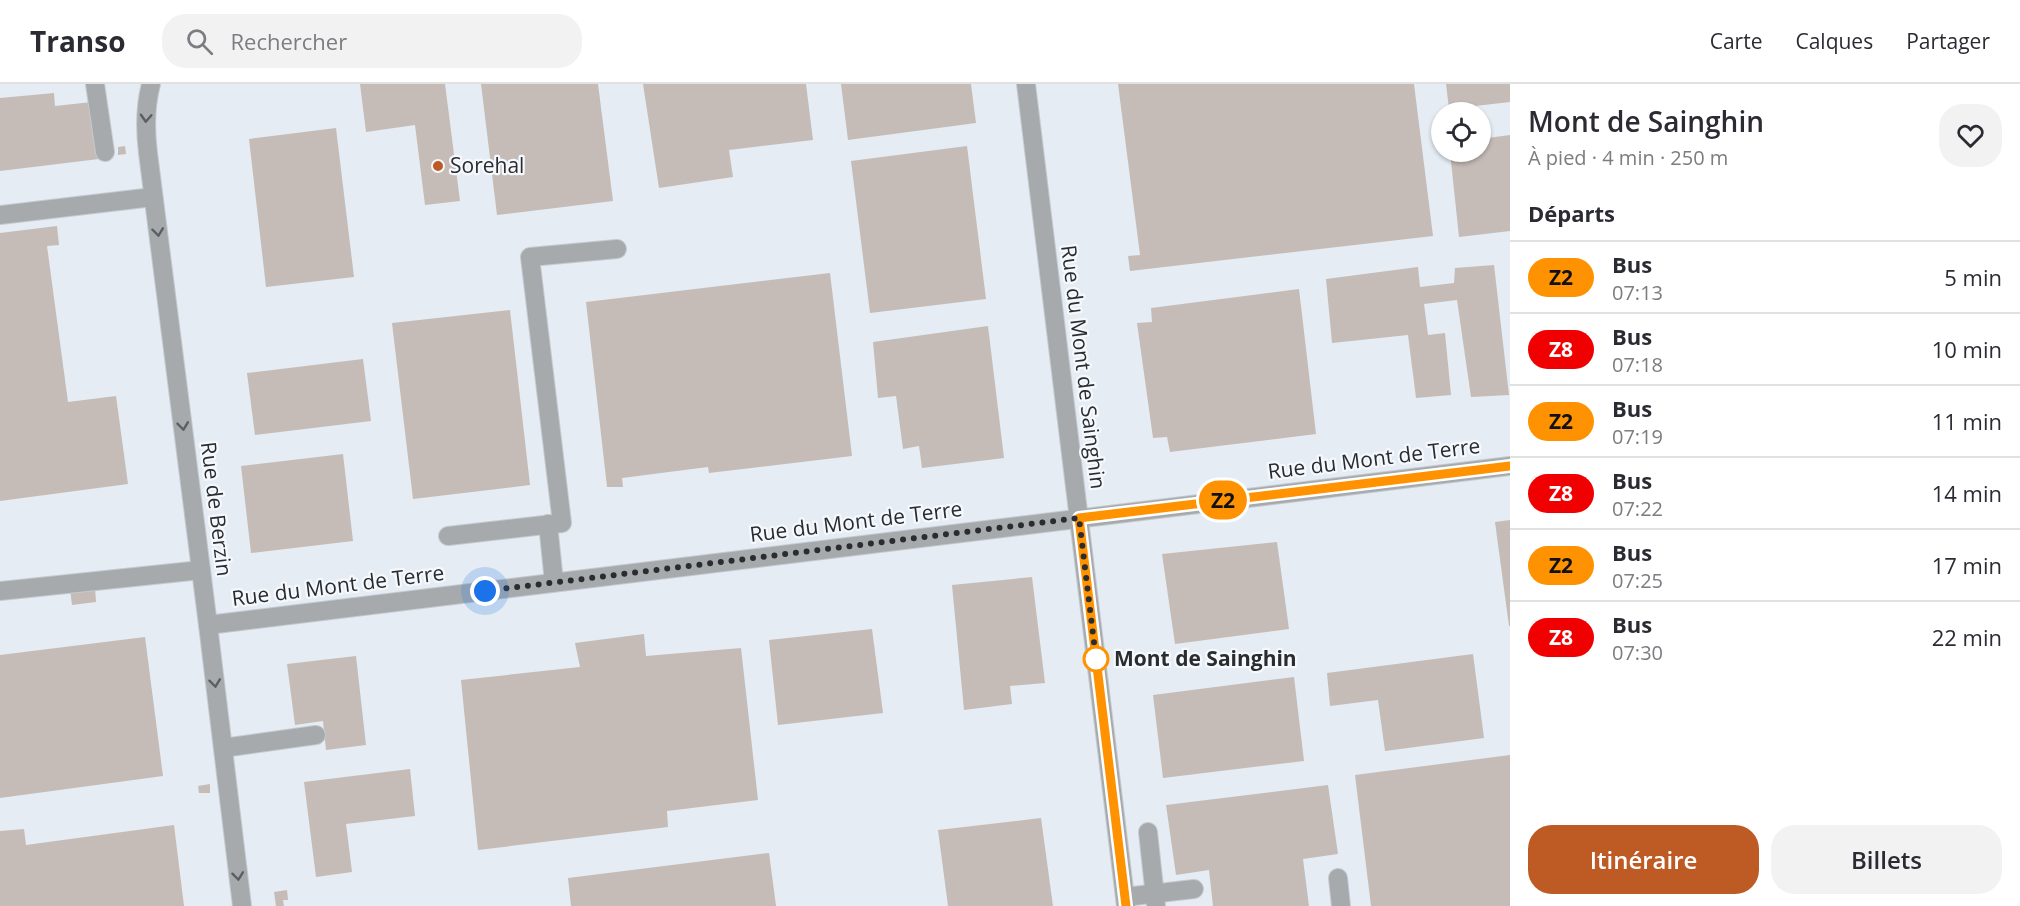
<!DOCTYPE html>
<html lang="fr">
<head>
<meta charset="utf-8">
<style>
  :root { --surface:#fff; --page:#f2f2f3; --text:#2b2b33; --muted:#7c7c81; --line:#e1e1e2; --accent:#be5a24 }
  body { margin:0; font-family:"Open Sans",sans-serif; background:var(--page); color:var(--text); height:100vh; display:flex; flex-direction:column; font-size:22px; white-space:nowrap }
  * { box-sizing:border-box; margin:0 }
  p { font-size:20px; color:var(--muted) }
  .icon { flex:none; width:33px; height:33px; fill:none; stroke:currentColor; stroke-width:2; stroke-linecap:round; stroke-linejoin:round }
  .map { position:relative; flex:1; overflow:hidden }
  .sheet { display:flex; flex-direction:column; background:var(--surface); width:510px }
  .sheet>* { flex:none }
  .badge { padding:0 12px; border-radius:20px; font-size:21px; line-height:39px }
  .buttons { position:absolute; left:1431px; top:18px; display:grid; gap:12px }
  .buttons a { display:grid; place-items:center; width:60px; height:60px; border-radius:50%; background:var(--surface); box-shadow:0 2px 4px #0004; font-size:30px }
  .you { position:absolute; width:30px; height:30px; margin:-15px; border:4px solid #fff; border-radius:50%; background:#1a73e8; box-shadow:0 0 0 9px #1a73e833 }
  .map>.badge { position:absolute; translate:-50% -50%; box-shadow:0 0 0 3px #fff }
  h2 { padding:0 18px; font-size:22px; line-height:54px }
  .round { display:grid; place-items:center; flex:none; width:63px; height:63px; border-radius:24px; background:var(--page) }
  .headline { display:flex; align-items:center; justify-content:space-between; height:102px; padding:0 18px }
  h1 { font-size:28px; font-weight:600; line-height:45px }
  .primary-button { display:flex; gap:12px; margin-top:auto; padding:12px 18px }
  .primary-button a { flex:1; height:69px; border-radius:24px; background:var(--accent); color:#fff; font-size:24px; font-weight:600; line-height:69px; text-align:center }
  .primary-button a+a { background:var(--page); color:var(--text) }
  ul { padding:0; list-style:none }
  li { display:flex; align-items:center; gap:18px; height:72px; padding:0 18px; border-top:2px solid var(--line) }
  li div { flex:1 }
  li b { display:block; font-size:22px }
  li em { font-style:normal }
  li .badge { min-width:66px; font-weight:700; text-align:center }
  header { display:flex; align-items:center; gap:36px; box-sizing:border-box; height:84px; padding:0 30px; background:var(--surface); border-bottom:2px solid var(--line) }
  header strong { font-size:28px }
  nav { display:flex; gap:33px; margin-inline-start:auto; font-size:21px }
  .search { width:420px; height:54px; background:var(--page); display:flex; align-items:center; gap:15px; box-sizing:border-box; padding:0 21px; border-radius:24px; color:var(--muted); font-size:22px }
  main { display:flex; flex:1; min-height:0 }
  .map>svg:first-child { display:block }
  .building { fill:#c5bcb7 }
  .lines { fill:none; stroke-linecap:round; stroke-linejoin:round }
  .minor-casing { stroke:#c3cad0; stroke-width:20 }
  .minor { stroke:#a7aaad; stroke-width:18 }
  .oneway { stroke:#5c5f61 }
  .line-casing { stroke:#fff; stroke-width:14 }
  .line { stroke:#ff9200; stroke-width:9 }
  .walk { stroke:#2a2d2f; stroke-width:6; stroke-dasharray:0 10.8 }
  .poi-dot { fill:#be5a24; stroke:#f5f9fe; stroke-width:2 }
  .stop-dot { fill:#fff; stroke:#ff9200; stroke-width:3 }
  .labels { text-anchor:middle; stroke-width:4.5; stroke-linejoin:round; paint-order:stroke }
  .poi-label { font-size:21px; fill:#2a2d2f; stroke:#f5f9fe; text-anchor:start }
  .street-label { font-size:21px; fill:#2a2d2f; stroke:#f5f9fe }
  .stop-label { font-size:21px; font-weight:bold; fill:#2a2d2f; stroke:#f5f9fe; text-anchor:start }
</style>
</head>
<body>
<header>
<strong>Transo</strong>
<div class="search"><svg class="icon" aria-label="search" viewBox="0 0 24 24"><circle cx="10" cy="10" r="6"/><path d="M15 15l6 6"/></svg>Rechercher</div>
<nav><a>Carte</a><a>Calques</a><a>Partager</a></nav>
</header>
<main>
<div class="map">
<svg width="1510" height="822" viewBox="0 0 1510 822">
  <rect width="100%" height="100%" fill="#e5ecf3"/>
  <g class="building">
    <path d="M360 0H445L460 117 425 121 415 41 366 48Z"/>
    <path d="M481 0H598L613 117 497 131Z"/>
    <path d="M643 0H806L813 56 729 66 733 93 659 104Z"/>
    <path d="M841 0H971L976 39 848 56Z"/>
    <path d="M1118 0H1414L1433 152 1130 187 1128 172 1140 171Z"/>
    <path d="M1446 0H1510V18L1449 25Z"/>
    <path d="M54 9 55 22 92 18 99 75 0 87V14Z"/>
    <path d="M336 44 354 193 266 203 249 55Z"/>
    <path d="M1510 51V147L1459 153 1450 68H1480V55Z"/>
    <path d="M125 62 126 70 118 71V63Z"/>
    <path d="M967 62 986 215 870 229 851 77Z"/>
    <path d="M57 142 59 161 47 162 68 318 116 312 128 400 0 417V149Z"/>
    <path d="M1494 181 1509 311 1471 313 1457 216 1424 220 1428 251 1445 249 1451 311 1416 314 1408 251 1332 259 1326 195 1418 183 1420 203 1454 199 1455 184Z"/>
    <path d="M830 189 852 372 709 389 708 383 622 394 623 403H607L586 218Z"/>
    <path d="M1299 205 1316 350 1170 368 1167 353 1153 354 1137 239 1152 238 1151 224Z"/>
    <path d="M510 226 530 401 413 415 392 239Z"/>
    <path d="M988 242 1004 374 922 384 919 362 903 365 896 312 878 314 873 258Z"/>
    <path d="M363 275 371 337 255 351 247 289Z"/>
    <path d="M343 370 353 457 251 469 241 382Z"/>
    <path d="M1510 436V542H1509L1495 438Z"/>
    <path d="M1277 458 1289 545 1175 560 1162 470Z"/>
    <path d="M1032 493 1045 599 1010 602 1012 620 964 626 952 501Z"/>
    <path d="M95 503 96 518 72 521 70 505Z"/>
    <path d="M872 545 883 629 778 641 769 556Z"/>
    <path d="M644 550 646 572 741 564 758 716 667 727 668 743 478 766 461 596 580 583 575 559Z"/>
    <path d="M145 553 163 692 0 714V571Z"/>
    <path d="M1473 570 1484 654 1385 667 1378 616 1330 622 1327 589Z"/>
    <path d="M356 572 366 661 326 666 323 637 295 641 287 580Z"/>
    <path d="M1294 593 1304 677 1163 694 1153 611Z"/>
    <path d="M1510 671V822H1371L1355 691Z"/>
    <path d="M410 685 415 732 346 740 352 788 316 793 304 698Z"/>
    <path d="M210 700V709H199L198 702Z"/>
    <path d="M1328 701 1338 770 1303 775 1309 822H1213L1209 786 1176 791 1166 721Z"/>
    <path d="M1041 734 1053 822H948L938 746Z"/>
    <path d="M174 741 184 822H0V747L24 745 26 761Z"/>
    <path d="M769 769 776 822H571L568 794Z"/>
    <path d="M287 806 288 816H283L284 822H276L274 808Z"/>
  </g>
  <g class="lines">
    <defs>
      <g id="minor">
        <path d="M95 0 105 68"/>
        <path d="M151 0C145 23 145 45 148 69L208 541 242 822"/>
        <path d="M1026 0 1126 822"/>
        <path d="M0 131 153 113"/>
        <path d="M548 440 554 498"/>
        <path d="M448 452 562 439 530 173 617 165"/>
        <path d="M0 507 201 486"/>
        <path d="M208 541 1510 382"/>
        <path d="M223 664 316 651"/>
        <path d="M1148 748 1156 822"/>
        <path d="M1338 794 1341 822"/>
        <path d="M1125 813 1194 805"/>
      </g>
    </defs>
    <use href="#minor" class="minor-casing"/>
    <use href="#minor" class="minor"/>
  </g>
  <defs><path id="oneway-chevron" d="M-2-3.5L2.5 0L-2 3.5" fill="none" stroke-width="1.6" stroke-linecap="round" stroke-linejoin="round" transform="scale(1.5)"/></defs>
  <g class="oneway">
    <use href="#oneway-chevron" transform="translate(146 34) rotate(93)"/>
    <use href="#oneway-chevron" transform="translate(158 148) rotate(83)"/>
    <use href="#oneway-chevron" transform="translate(183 342) rotate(83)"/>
    <use href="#oneway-chevron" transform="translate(215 599) rotate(83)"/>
    <use href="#oneway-chevron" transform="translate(238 792) rotate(83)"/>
  </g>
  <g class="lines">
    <defs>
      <path id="line" d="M1126 822 1079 434 1510 382"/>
    </defs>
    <use href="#line" class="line-casing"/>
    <use href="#line" class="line"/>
    <path class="walk" d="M485 507 1079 434 1096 575"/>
  </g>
  <circle class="poi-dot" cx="438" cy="82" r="6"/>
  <circle class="stop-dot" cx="1096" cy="575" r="12"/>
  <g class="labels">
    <g class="poi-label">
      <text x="450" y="89">Sorehal</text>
    </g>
    <g class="street-label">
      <text transform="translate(1083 283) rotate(83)" y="7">Rue du Mont de Sainghin</text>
      <text transform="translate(1374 375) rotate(-7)" y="7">Rue du Mont de Terre</text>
      <text transform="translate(216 425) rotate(83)" y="7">Rue de Berzin</text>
      <text transform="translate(856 438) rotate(-7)" y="7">Rue du Mont de Terre</text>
      <text transform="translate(338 502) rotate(-7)" y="7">Rue du Mont de Terre</text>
    </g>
    <g class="stop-label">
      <text x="1114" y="582">Mont de Sainghin</text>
    </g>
  </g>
</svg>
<div class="buttons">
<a><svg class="icon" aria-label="locate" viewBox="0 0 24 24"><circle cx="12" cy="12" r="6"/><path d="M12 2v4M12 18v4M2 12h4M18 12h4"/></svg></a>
</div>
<div class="you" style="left:485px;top:507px"></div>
<b class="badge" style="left:1223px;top:416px;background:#ff9200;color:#111">Z2</b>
</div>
<section class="sheet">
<div class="headline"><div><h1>Mont de Sainghin</h1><p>À pied · 4 min · 250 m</p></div><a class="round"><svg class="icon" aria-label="heart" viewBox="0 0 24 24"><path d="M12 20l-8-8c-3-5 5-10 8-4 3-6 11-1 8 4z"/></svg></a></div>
<h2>Départs</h2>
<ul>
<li><span class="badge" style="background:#ff9200;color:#111">Z2</span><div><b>Bus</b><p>07:13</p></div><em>5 min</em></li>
<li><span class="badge" style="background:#f00000;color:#fff">Z8</span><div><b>Bus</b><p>07:18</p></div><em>10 min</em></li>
<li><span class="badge" style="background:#ff9200;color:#111">Z2</span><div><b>Bus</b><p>07:19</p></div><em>11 min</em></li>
<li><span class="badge" style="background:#f00000;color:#fff">Z8</span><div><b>Bus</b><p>07:22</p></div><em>14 min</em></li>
<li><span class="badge" style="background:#ff9200;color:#111">Z2</span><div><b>Bus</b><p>07:25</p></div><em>17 min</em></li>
<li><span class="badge" style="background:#f00000;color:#fff">Z8</span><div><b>Bus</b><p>07:30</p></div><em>22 min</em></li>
</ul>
<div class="primary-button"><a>Itinéraire</a><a>Billets</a></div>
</section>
</main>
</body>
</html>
